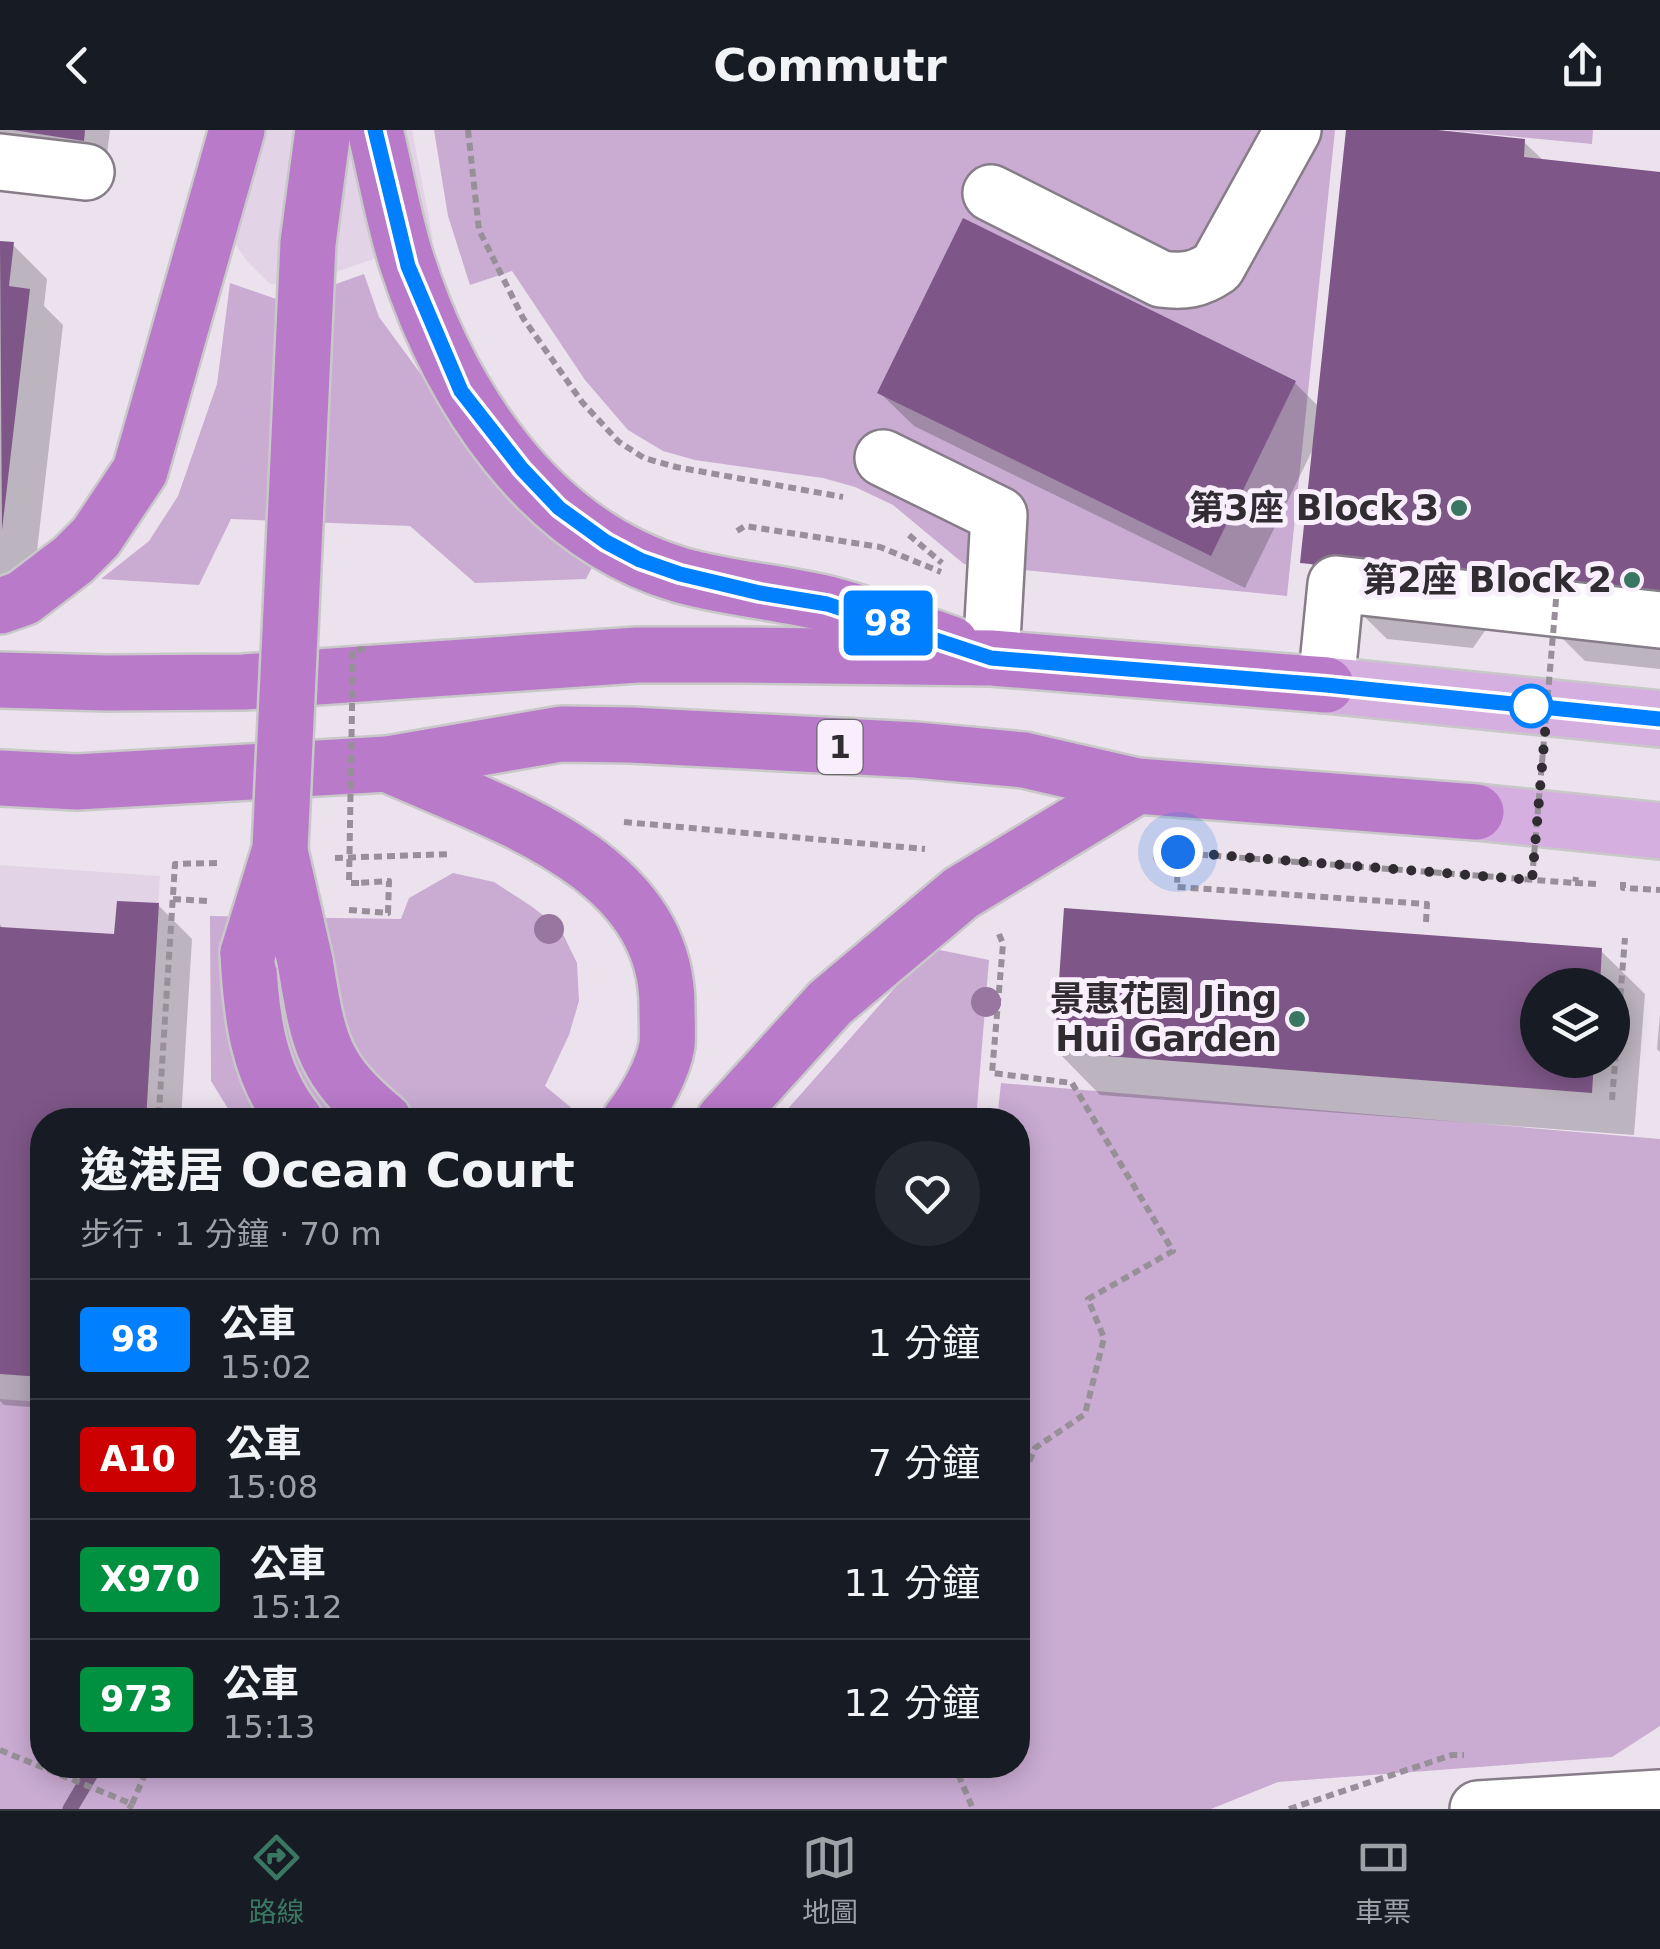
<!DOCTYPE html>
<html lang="zh-TW">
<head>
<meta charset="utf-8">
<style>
  :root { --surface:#171b24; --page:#242831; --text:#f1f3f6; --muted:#9ea1a6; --line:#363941; --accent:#3a7762 }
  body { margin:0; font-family:"DejaVu Sans","Noto Sans TC",sans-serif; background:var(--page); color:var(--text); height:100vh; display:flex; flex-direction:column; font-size:38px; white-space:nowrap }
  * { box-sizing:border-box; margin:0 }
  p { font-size:32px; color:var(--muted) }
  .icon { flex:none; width:55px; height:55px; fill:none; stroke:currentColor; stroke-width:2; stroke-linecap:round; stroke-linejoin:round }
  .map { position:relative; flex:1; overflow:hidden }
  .details { position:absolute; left:30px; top:978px; width:1000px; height:670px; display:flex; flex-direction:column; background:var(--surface); border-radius:40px; box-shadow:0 5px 25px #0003 }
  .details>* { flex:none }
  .badge { padding:0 20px; border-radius:8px; font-size:35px; line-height:65px }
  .tools { position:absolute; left:1520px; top:838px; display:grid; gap:20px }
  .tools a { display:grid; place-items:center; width:110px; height:110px; border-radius:50%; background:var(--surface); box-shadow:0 5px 25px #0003; font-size:50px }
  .you { position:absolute; width:50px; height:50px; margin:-25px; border:8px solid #fff; border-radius:50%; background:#1a73e8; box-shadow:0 0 0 15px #1a73e833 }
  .map>.badge { position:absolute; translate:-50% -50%; box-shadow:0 0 0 5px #fff }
  .round { display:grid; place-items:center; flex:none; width:105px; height:105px; border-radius:52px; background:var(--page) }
  .headline { display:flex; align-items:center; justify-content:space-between; height:170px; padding:0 50px }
  h1 { font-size:48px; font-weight:700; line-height:75px }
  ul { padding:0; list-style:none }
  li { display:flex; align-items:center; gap:30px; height:120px; padding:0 50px; border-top:2px solid var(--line) }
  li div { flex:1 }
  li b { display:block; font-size:38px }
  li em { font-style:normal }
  li .badge { min-width:110px; font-weight:700; text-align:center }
  header { display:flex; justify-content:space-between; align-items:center; height:130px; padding:0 50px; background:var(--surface); font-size:45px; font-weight:700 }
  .tab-bar { display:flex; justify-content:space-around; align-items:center; height:140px; border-top:2px solid var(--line); background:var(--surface); font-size:28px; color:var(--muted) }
  .tab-bar a { display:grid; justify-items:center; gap:5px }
  .tab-bar .current { color:var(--accent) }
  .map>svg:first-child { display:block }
  .built { fill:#e2d3e6 }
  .green { fill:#caacd3 }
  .shadow { fill:#0003; fill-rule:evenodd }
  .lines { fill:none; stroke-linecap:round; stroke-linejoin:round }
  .stream { stroke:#806288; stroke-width:15 }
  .building { fill:#7e5788 }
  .minor-casing { stroke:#867d89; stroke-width:60 }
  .major-casing { stroke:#c9c8c9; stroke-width:60 }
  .highway-casing { stroke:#c9c8c9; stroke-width:60 }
  .path { stroke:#989099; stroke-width:6; stroke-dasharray:8 5; stroke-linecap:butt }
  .minor { stroke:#fff; stroke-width:55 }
  .major { stroke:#d5afdf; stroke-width:55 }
  .highway { stroke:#b97aca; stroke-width:55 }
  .highway-bridge-casing { stroke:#c9c8c9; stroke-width:60; stroke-linecap:butt }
  .path-bridge { stroke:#989099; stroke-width:6; stroke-dasharray:8 5; stroke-linecap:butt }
  .highway-bridge { stroke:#b97aca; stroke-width:55 }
  .tree { fill:#97769f }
  .line-casing { stroke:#fff; stroke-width:22 }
  .line { stroke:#0080ff; stroke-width:15 }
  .walk { stroke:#302c31; stroke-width:10; stroke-dasharray:0 18 }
  .poi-dot { fill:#3a7762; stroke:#f9effc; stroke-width:4 }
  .stop-dot { fill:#fff; stroke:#0080ff; stroke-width:5 }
  .labels { text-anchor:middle; stroke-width:10; stroke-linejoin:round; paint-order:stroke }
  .shield { fill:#f9effc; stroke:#6c666e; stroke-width:2.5 }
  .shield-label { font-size:32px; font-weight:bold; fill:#302c31 }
  .poi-label { font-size:35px; font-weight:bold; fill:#302c31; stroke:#f9effc; text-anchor:end }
</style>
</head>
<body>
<header><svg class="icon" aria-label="back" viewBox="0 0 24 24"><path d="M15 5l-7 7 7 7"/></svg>Commutr<svg class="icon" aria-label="share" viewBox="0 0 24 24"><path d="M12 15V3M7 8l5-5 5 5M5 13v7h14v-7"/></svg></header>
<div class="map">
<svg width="1660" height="1679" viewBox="0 0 1660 1679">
  <rect width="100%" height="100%" fill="#ece2ee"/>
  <g class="built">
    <path d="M228 0H412L433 109 297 155 270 154 246 130 226 99Z"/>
    <path d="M0 735 160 746 146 990H42V1272L0 1269Z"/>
  </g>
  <g class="green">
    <path d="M434 0H1335L1287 466 964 434 893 375 855 357 823 348 695 330 663 321 628 300 585 250 512 141 470 155 448 86Z"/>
    <path d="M1447 0H1593L1592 14Z"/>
    <path d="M364 144 379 187 434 262 550 393 599 424 586 449 475 453 410 396 231 389 199 455 101 449 149 411 178 366 217 254 230 153 279 170 305 165Z"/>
    <path d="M453 743 494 752 531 776 560 798 577 833 579 871 569 905 545 956 586 990H235L211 951 210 786 401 789 409 768Z"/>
    <path d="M930 818 989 830 976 990H778Z"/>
    <path d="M1001 953 1660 1009V1596L1612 1627 1278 1652 1211 1679H0V1269L42 1272V1635H1018V990H997Z"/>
  </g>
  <g class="shadow">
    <path d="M0 0H110L106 32 0 20Z"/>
    <path d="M1348 0H1414L1524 12 1545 32 1660 44V539L1585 531 1543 489 1496 485 1473 518 1387 509 1306 429 1315 315 1245 458 914 296 880 263 1295 253 1319 277Z"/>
    <path d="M0 113 13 115 47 149 44 176 63 195 33 456 0 452Z"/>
    <path d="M158 775 192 809 181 990H42V1278L4 1275 0 1271V794L3 800 117 807Z"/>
    <path d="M1601 821 1645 864 1634 1005 1100 965 1057 921ZM1538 855H1612V930H1538Z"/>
    <path d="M1660 884V922L1657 919Z"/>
  </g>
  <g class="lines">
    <path class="stream" d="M70 1679 96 1635"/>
  </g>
  <g class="building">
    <path d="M13 0H85L84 11Z"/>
    <path d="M1346 0H1438L1525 9 1524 27 1660 42V469L1300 433Z"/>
    <path d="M963 88 1296 251 1211 426 877 263Z"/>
    <path d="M0 111 14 112 9 156 30 159 2 400Z"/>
    <path d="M117 771 159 773 146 990H42V1247L0 1244V797L114 804Z"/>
    <path d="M1064 778 1602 818 1600 855H1538V930H1594L1592 963 1054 922Z"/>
  </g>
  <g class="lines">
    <defs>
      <g id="minor">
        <path d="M0 32 86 42"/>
        <path d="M991 63 1161 149C1184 152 1198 150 1217 137L1293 0"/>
        <path d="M883 328 999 385 991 528"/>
        <path d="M1326 555 1336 454 1660 490"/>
        <path d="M1478 1679 1660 1668"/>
      </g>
      <g id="major">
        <path d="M1326 555 1660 589"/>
        <path d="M1476 682 1660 701"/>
      </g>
      <g id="highway">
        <path d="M375 0C386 44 393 89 407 132 450 265 538 403 680 445 729 459 779 462 828 474 870 485 911 500 951 514"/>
        <path d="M308 113 323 0"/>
        <path d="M0 476 23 468 73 430 96 407 140 341 237 0"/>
        <path d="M0 550 107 553 244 552 637 525H739L991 528 1326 555"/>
        <path d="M387 634C495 683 668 733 667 877 667 890 668 903 667 915 663 940 645 971 630 990"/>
        <path d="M0 648 77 652 387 634 561 604 631 605 916 620 1024 630 1137 656 1476 682"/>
        <path d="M248 823C251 883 257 942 295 990"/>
        <path d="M305 831C318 908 320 938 384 990"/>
        <path d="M724 990 830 873 961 763 1137 656"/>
      </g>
    </defs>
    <use href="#minor" class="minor-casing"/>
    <use href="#major" class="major-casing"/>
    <use href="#highway" class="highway-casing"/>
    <g class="path">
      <path d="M468 0 479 100 523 188 582 272 619 312 644 328 676 337 843 367"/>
      <path d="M737 401 745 396 880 417 941 442"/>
      <path d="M909 405 942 433"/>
      <path d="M624 692 925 719"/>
      <path d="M335 728 452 724"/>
      <path d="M217 733 175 734 159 982 231 988"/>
      <path d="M1623 752V758L1660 760"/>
      <path d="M1575 753 1597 754"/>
      <path d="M173 769 207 771"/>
      <path d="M349 780 388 783 389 751 359 753"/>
      <path d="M1426 792 1427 774 1177 757 1178 723 1575 753 1576 747"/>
      <path d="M999 804 1003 814 992 943 1072 953 1173 1121 1088 1169 1104 1208 1085 1284 1035 1318 1018 1358"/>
      <path d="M1612 970 1625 808"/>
      <path d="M0 1620 132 1674 129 1679"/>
      <path d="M951 1635 955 1637 973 1679"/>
      <path d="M132 1674 149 1635"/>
      <path d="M1289 1679 1452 1625H1464"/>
    </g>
    <use href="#minor" class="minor"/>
    <use href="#major" class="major"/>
    <use href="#highway" class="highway"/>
    <defs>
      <g id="highway-bridge">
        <path d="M280 721 305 831"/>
        <path d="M248 823 280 719 308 113"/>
      </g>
    </defs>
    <use href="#highway-bridge" class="highway-bridge-casing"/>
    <g class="path-bridge">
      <path d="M1532 749 1557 458"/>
      <path d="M359 753H349L353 520 365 519"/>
    </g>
    <use href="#highway-bridge" class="highway-bridge"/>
  </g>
  <g class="tree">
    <circle cx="1168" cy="725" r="15"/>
    <circle cx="549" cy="799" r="15"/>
    <circle cx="986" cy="872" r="15"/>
  </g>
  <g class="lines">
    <defs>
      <path id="line" d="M375 0 408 136 461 261 522 339 559 378 606 412 640 430 680 444 760 463 827 474 991 528 1326 555 1660 589"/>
    </defs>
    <use href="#line" class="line-casing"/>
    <use href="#line" class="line"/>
    <path class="walk" d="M1178 722 1532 750 1546 591 1531 576"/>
  </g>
  <g class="poi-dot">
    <circle cx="1459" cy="378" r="10"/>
    <circle cx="1632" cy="450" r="10"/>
    <circle cx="1297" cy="889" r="10"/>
  </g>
  <circle class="stop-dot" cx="1531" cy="576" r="20"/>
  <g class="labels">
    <rect class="shield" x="817.5" y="590" width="45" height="54" rx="8"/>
    <g class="shield-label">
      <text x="840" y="628">1</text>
    </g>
    <g class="poi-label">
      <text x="1439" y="390">第3座 Block 3</text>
      <text x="1612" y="462">第2座 Block 2</text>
      <text x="1277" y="881">景惠花園 Jing<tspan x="1277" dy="40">Hui Garden</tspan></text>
    </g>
  </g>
</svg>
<div class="tools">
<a><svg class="icon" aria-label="layers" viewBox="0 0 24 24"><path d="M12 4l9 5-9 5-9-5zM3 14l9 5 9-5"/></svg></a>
</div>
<div class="you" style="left:1178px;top:722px"></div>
<b class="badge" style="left:888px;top:493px;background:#0080ff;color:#fff">98</b>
<section class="details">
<div class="headline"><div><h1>逸港居 Ocean Court</h1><p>步行 · 1 分鐘 · 70 m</p></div><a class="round"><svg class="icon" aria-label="heart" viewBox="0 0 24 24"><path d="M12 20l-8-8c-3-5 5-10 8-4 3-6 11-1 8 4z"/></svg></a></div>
<ul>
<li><span class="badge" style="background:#0080ff;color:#fff">98</span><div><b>公車</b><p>15:02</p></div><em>1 分鐘</em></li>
<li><span class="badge" style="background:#c00;color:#fff">A10</span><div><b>公車</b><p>15:08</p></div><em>7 分鐘</em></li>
<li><span class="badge" style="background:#009140;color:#fff">X970</span><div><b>公車</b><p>15:12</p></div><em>11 分鐘</em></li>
<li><span class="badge" style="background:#009140;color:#fff">973</span><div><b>公車</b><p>15:13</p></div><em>12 分鐘</em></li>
</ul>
</section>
</div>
<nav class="tab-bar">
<a class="current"><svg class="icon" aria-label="directions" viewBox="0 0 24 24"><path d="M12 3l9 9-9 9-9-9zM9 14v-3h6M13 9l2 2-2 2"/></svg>路線</a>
<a><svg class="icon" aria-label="map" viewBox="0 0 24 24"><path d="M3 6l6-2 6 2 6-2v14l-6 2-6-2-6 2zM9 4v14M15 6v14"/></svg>地圖</a>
<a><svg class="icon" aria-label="tickets" viewBox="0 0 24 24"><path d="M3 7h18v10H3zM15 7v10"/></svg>車票</a>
</nav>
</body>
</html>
